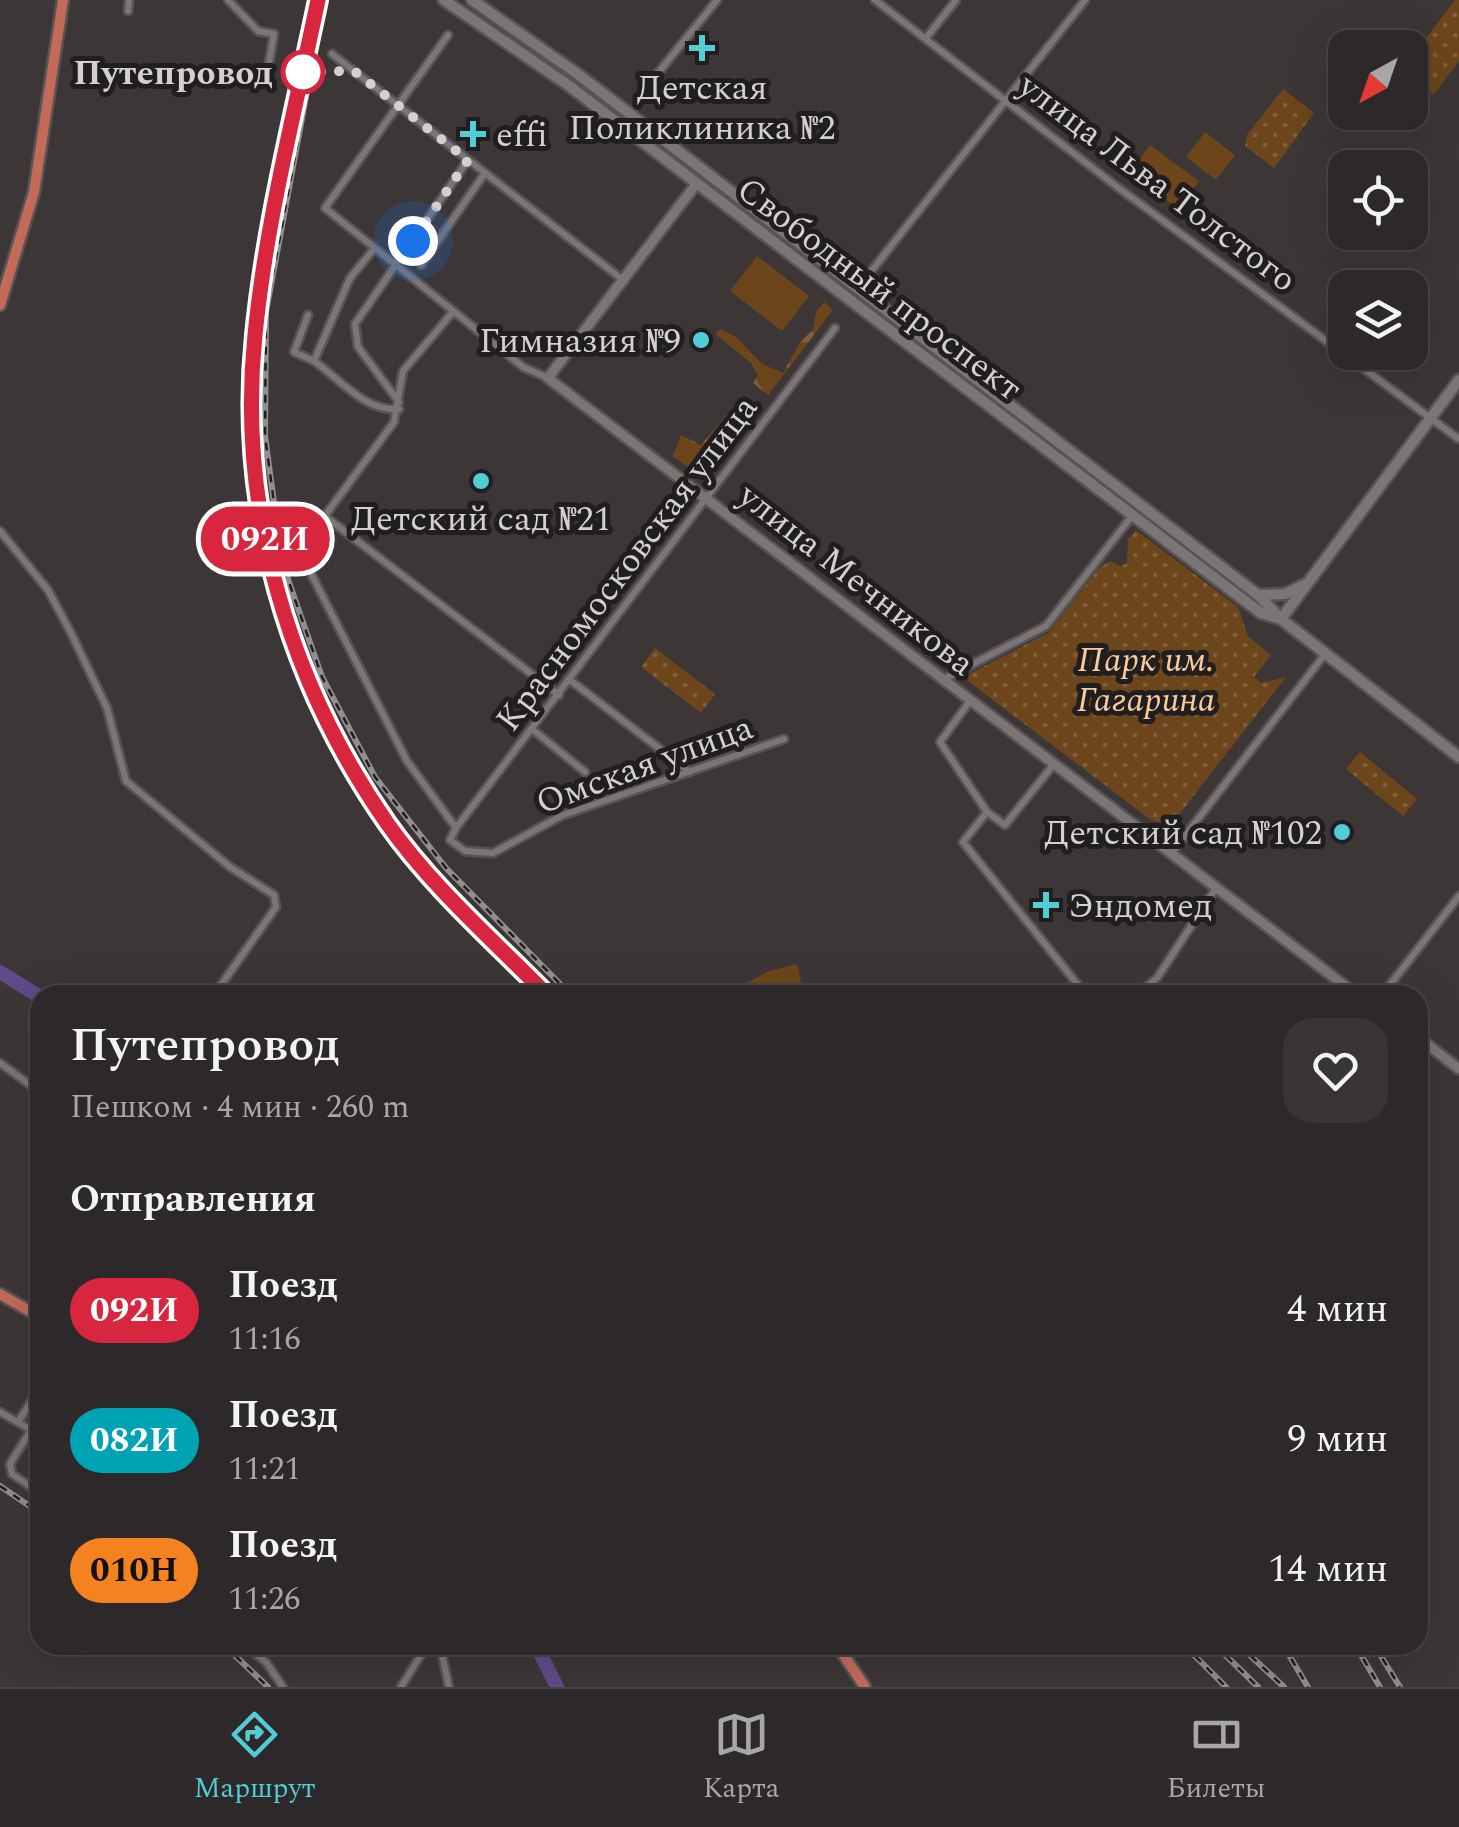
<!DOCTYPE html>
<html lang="ru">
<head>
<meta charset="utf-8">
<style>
  :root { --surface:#2d2829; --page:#393435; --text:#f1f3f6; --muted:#a7a6a8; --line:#484446; --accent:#52ccd5 }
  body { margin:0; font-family:Spectral,serif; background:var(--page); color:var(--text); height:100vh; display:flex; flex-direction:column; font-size:38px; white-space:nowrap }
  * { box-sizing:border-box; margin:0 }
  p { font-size:32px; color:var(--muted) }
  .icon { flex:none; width:55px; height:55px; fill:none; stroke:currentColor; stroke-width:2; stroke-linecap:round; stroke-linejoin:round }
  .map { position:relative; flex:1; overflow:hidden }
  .panel { position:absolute; left:30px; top:985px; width:1398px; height:670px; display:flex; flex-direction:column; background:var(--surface); border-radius:30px; box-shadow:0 10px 40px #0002,0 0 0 2px var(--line) }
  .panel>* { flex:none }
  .badge { padding:0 20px; border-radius:32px; font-size:35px; line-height:65px }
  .needle { width:65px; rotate:220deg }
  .controls { position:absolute; left:1328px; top:30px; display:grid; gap:20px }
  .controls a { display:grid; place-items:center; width:100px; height:100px; border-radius:20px; background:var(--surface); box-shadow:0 10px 40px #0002,0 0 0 2px var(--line); font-size:50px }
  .you { position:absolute; width:50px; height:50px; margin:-25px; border:8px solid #fff; border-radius:50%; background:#1a73e8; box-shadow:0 0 0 15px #1a73e833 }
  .map>.badge { position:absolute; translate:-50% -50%; box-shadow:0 0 0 5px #fff }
  h2 { padding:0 40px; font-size:38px; line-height:90px }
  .round { display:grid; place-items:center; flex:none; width:105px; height:105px; border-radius:30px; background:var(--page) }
  .head { display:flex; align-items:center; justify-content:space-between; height:170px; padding:0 40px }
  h1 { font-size:48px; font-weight:600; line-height:75px }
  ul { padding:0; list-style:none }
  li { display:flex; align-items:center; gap:30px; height:130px; padding:0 40px }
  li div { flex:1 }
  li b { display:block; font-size:38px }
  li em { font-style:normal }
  li .badge { min-width:110px; font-weight:700; text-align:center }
  .tab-bar { display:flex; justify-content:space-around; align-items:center; height:140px; border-top:2px solid var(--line); background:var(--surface); font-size:28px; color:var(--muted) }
  .tab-bar a { display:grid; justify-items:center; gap:5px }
  .tab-bar .current { color:var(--accent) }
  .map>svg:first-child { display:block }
  .green { fill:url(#green-dots) }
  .forest { fill:url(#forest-firs) }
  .pitch { fill:#6c461a }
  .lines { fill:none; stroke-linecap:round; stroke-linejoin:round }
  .river { stroke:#604a89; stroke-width:14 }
  .minor-casing { stroke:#585354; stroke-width:11 }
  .tertiary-casing { stroke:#585354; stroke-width:14 }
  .secondary-casing { stroke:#585354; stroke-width:15 }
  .primary-casing { stroke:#585354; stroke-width:15 }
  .minor { stroke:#7c7576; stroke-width:6 }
  .tertiary { stroke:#7c7576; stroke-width:9 }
  .secondary { stroke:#7c7576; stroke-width:10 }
  .primary { stroke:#c26b59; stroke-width:10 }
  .rail-casing { stroke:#928d8e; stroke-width:6 }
  .rail { stroke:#211e1f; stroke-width:2.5; stroke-dasharray:8; stroke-linecap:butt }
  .line-casing { stroke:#fff; stroke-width:22 }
  .line { stroke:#d7263d; stroke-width:15 }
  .walk { stroke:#d4d0d1; stroke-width:10; stroke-dasharray:0 18 }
  .poi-dot { fill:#52ccd5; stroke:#211e1f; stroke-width:4 }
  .stop-dot { fill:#fff; stroke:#d7263d; stroke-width:5 }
  .labels { text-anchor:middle; stroke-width:10; stroke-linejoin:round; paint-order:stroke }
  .stop-label { font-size:35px; font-weight:bold; fill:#d4d0d1; stroke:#211e1f; text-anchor:end }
  .poi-label { font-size:35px; fill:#d4d0d1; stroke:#211e1f }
  .street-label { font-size:35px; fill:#d4d0d1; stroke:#211e1f }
  .park-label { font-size:35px; font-style:italic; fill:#f8ca9d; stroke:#211e1f }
</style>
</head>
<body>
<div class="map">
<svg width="1459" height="1687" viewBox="0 0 1459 1687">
  <defs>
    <pattern id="green-dots" width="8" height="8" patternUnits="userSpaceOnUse" patternTransform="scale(2.5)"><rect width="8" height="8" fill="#6c461a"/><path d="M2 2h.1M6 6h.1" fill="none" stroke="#80603a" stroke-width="1.8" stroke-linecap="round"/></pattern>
    <pattern id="forest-firs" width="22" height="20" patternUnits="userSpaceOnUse" patternTransform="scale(2.5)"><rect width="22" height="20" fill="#6c461a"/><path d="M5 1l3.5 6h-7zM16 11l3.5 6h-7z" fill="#80603a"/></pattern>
  </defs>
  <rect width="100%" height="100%" fill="#3c3637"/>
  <g class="green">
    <path d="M1455 0H1459V61L1434 94 1410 77V59Z"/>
    <path d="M1283 89 1314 113 1274 168 1245 146 1247 135Z"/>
    <path d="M1136 530 1238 607 1248 636 1271 655 1254 677 1261 683 1286 677 1170 826 1151 820 968 681 969 674 1048 633 1100 567 1110 561 1121 566 1127 563 1128 540Z"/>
    <path d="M655 648 715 694 701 713 641 667Z"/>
    <path d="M1360 752 1417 799 1403 816 1346 769Z"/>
  </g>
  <g class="forest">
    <path d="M824 302 833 310 768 395 753 383 758 375 751 363 715 334 720 329 735 336 762 364 783 373 801 341 813 330 816 312Z"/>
    <path d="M732 408 749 421 712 471 698 475 673 456 681 435 701 445Z"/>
  </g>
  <g class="pitch">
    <path d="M1205 132 1235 155 1216 180 1186 157Z"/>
    <path d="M1150 145 1199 181 1178 209 1130 172Z"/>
    <path d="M757 256 809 296 782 331 730 291Z"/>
    <path d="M797 964 804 995H724L769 971Z"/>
  </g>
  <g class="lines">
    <g class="river">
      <path d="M0 972 40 997"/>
      <path d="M536 1645 557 1687"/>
    </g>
    <defs>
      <g id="minor">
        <path d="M228 0 258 31 274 34 268 68"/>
        <path d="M875 0 1116 186 1459 439"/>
        <path d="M128 11 129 0"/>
        <path d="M448 35 325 208 523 367 548 378"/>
        <path d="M926 38 956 0"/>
        <path d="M332 54 623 280"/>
        <path d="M654 78 717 0"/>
        <path d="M421 265 485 173"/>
        <path d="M858 288 1085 0"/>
        <path d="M452 313 403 371 394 422 307 540 303 558 407 761 456 828 450 840 465 851 493 853 563 815 784 739"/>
        <path d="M308 315 294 352 314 361 350 278 373 250"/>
        <path d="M314 361C341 380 365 412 399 409"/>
        <path d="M399 402 358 347 355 324 468 160"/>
        <path d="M326 517 559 695"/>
        <path d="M0 531 48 590 71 633 107 708 126 781 230 867 274 895 276 907 214 995"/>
        <path d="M570 680 690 772"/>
        <path d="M942 680 1046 626 1132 516"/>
        <path d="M970 701 940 742 987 812 963 842 1086 995"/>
        <path d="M532 729 585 772"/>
        <path d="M987 812 1005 825 1054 764"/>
        <path d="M456 828 835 328"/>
        <path d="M1171 854 1325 654"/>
        <path d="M1137 995 1157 978 1216 888"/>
        <path d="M1382 995 1459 896"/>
        <path d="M0 1063 40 1092"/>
        <path d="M0 1412 40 1435"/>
        <path d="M18 1422 40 1388"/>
        <path d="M31 1430 10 1464 12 1474 40 1493"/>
        <path d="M244 1645 266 1662 283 1687"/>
        <path d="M440 1645 449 1687"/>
        <path d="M401 1687 427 1645"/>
      </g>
      <g id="tertiary">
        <path d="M697 183 548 378 1357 995"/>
        <path d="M1418 1037 1459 1069"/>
      </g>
      <g id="secondary">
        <path d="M444 0 568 85 1261 613 1281 619"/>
        <path d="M472 0 579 75 1258 595 1281 619 1459 757"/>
        <path d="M1260 595 1285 594 1306 584"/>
        <path d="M1281 619 1459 380"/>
      </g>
      <g id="primary">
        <path d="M0 305 34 192 63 0"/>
        <path d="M0 1294 40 1317"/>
        <path d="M837 1645 865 1687"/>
      </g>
    </defs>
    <use href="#minor" class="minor-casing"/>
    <use href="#tertiary" class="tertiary-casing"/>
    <use href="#secondary" class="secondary-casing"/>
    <use href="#primary" class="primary-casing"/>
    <use href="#minor" class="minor"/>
    <use href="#tertiary" class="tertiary"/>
    <use href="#secondary" class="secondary"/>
    <use href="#primary" class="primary"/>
    <defs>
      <g id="rail">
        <path d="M324 0 266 312 265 436 282 562 322 677 375 777 446 868 571 995"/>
        <path d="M250 334V462L267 572"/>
        <path d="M269 560C306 745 419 866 547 995"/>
        <path d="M0 1486 40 1513"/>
        <path d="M224 1645 268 1687"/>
        <path d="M1184 1645 1226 1687"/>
        <path d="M1215 1645 1258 1687"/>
        <path d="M1239 1645 1284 1687"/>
        <path d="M1283 1645 1308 1687"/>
        <path d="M1355 1645 1380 1687"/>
        <path d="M1374 1645 1400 1687"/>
      </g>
    </defs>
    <use href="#rail" class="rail-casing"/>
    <use href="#rail" class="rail"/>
  </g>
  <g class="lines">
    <defs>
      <path id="line" d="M318 0C295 111 266 222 255 335 237 508 289 682 387 823 431 886 493 940 547 995"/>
    </defs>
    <use href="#line" class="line-casing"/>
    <use href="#line" class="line"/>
    <path class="walk" d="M303 72 354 71 468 160 413 241"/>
  </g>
  <g class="poi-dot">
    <path d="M697 33h10v10h10v10h-10v10h-10v-10h-10v-10h10z"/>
    <path d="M468 119h10v10h10v10h-10v10h-10v-10h-10v-10h10z"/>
    <circle cx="701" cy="340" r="10"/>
    <circle cx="481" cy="481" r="10"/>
    <circle cx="1342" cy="832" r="10"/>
    <path d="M1041 890h10v10h10v10h-10v10h-10v-10h-10v-10h10z"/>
  </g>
  <circle class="stop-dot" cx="303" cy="72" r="20"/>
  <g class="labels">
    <g class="stop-label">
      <text x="273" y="84">Путепровод</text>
    </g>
    <g class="poi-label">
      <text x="702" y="99">Детская<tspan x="702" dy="40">Поликлиника №2</tspan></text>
      <text x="496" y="146" text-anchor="start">effi</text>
      <text x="681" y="352" text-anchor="end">Гимназия №9</text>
      <text x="481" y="530">Детский сад №21</text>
      <text x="1322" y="844" text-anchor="end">Детский сад №102</text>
      <text x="1068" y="917" text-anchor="start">Эндомед</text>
    </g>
    <g class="street-label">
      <text transform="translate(1158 182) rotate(37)" y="12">улица Льва Толстого</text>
      <text transform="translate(880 288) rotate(37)" y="12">Свободный проспект</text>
      <text transform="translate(626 563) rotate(-53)" y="12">Красномосковская улица</text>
      <text transform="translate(857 579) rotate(38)" y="12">улица Мечникова</text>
      <text transform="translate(644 764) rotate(-20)" y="12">Омская улица</text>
    </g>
    <g class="park-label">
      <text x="1146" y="671">Парк им.<tspan x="1146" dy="40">Гагарина</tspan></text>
    </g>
  </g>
</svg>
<div class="controls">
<a><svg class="needle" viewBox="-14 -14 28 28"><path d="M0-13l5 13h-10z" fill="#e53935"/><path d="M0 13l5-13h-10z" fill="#a7a6a8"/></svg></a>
<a><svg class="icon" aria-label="locate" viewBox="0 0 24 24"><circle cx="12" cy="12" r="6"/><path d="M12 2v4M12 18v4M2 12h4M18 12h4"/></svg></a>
<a><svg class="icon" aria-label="layers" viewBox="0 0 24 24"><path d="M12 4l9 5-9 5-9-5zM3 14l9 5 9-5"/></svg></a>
</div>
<div class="you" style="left:413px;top:241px"></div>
<b class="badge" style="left:265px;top:539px;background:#d7263d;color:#fff">092И</b>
<section class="panel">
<div class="head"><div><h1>Путепровод</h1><p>Пешком · 4 мин · 260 m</p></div><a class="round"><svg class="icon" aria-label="heart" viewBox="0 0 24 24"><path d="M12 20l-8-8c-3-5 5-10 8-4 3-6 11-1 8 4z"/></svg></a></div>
<h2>Отправления</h2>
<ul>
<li><span class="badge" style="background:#d7263d;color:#fff">092И</span><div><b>Поезд</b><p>11:16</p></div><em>4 мин</em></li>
<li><span class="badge" style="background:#00a3b4;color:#fff">082И</span><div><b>Поезд</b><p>11:21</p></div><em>9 мин</em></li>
<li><span class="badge" style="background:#f58220;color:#111">010Н</span><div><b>Поезд</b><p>11:26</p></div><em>14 мин</em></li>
</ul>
</section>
</div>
<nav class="tab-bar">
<a class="current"><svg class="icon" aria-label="directions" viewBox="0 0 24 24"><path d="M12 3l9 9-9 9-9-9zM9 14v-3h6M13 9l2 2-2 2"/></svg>Маршрут</a>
<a><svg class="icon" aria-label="map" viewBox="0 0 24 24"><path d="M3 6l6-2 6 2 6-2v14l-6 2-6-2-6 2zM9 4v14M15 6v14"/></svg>Карта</a>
<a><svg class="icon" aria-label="tickets" viewBox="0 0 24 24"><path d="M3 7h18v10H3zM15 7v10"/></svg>Билеты</a>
</nav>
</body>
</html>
